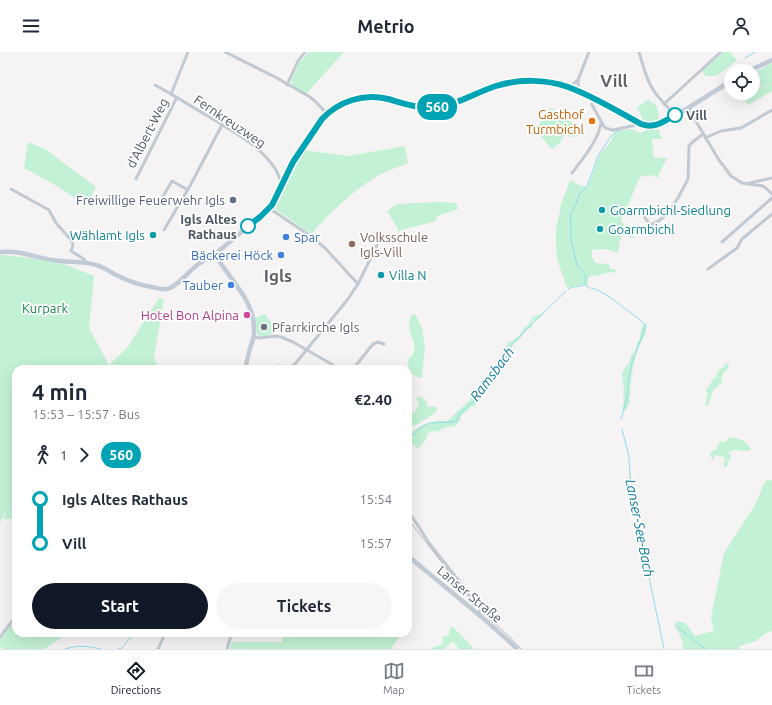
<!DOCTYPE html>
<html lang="en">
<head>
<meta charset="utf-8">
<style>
  :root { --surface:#fff; --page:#f6f6f7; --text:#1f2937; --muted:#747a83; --line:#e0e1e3; --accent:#111827 }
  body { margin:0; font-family:Ubuntu,sans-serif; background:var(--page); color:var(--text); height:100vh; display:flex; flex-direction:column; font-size:15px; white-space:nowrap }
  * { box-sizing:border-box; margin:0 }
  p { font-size:13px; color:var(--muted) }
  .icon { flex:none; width:22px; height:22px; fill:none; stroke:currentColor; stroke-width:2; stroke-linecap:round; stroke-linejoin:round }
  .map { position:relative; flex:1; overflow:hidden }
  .sheet { position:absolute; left:12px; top:313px; width:400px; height:272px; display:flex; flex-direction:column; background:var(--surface); border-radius:12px; box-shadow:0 4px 16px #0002 }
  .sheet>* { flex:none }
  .badge { padding:0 8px; border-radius:13px; font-size:14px; line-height:26px }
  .fabs { position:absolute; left:724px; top:12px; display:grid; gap:8px }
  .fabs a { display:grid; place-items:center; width:36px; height:36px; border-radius:50%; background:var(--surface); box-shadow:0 4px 16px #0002; font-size:20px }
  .map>.badge { position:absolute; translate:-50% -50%; box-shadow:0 0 0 2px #fff }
  .legs { display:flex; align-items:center; gap:6px; height:44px; padding:0 20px; font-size:13px }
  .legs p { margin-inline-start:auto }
  .headline { display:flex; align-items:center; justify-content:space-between; height:68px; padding:0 20px }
  h1 { font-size:22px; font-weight:700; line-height:30px }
  .button { display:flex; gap:8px; margin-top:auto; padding:8px 20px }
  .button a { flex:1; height:46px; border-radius:24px; background:var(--accent); color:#fff; font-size:16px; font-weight:700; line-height:46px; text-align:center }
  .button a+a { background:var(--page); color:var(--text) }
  ul { padding:0 20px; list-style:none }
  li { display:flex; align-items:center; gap:14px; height:44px; font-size:15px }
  li i { display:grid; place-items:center; width:6px; height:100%; margin:0 5px; background:currentColor }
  li i::after { content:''; width:10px; height:10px; margin:-5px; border:3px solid; border-radius:50%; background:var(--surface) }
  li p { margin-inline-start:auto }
  li:first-child i { background:linear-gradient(#0000 50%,currentColor 0) }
  li:last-child i { background:linear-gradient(currentColor 50%,#0000 0) }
  header { display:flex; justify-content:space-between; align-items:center; height:52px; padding:0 20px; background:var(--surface); font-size:18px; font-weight:700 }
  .dock { display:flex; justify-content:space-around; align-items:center; height:56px; border-top:1px solid var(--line); background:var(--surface); font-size:11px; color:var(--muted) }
  .dock a { display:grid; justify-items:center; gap:2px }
  .dock .current { color:var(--accent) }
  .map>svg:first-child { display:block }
  .green { fill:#c3f1d5 }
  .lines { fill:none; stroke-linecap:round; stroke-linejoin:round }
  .stream { stroke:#90daee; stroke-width:1 }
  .minor { stroke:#c1cad2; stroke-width:3 }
  .secondary { stroke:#c1cbd6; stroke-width:4.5 }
  .tram { stroke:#b5b8bd; stroke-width:1 }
  .line-1-casing { stroke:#fff; stroke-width:9 }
  .line-1 { stroke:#00a3b4; stroke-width:6 }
  .stop-1-dot { fill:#fff; stroke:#00a3b4; stroke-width:2 }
  .food-dot { fill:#e8710a; stroke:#fff; stroke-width:1.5 }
  .service-dot { fill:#5c6f8a; stroke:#fff; stroke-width:1.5 }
  .culture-dot { fill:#0f9aa8; stroke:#fff; stroke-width:1.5 }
  .shop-dot { fill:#3f7fe0; stroke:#fff; stroke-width:1.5 }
  .education-dot { fill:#8d6e63; stroke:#fff; stroke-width:1.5 }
  .hotel-dot { fill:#d1479c; stroke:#fff; stroke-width:1.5 }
  .worship-dot { fill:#6b7280; stroke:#fff; stroke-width:1.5 }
  .labels { text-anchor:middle; stroke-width:3.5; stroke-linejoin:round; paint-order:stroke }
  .food-label { font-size:13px; fill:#c56008; stroke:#fff; text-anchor:end }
  .stop-label { font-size:13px; font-weight:bold; fill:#4a5661; stroke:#fff; text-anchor:start }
  .street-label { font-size:13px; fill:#4a5661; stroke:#fff }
  .service-label { font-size:13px; fill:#4e5e75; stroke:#fff; text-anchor:end }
  .culture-label { font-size:13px; fill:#0d838f; stroke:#fff; text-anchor:start }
  .shop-label { font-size:13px; fill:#366cbe; stroke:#fff; text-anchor:end }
  .education-label { font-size:13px; fill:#785e54; stroke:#fff; text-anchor:start }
  .park-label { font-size:13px; fill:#17864f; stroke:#fff }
  .hotel-label { font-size:13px; fill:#b23c85; stroke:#fff; text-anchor:end }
  .worship-label { font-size:13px; fill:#5b616d; stroke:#fff; text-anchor:start }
  .water-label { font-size:14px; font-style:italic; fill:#0c7c9b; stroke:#fff }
  .district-label { font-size:17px; font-weight:bold; fill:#5f6368; stroke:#fff }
</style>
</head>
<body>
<header><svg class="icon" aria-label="menu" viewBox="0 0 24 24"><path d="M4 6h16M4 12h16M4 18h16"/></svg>Metrio<svg class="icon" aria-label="person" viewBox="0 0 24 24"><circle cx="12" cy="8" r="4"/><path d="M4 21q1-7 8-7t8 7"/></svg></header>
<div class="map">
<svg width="772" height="597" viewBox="0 0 772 597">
  <rect width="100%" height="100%" fill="#f5f3f3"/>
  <g class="green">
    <path d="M309 0 312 1V0H344L305 43 293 35 291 30 299 11Z"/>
    <path d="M724 0H730L737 8 716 24H706L702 19Z"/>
    <path d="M772 11V31L755 37 753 33V20L764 16V15Z"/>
    <path d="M772 31V39L748 53 743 44 749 41H753V39Z"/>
    <path d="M649 47 651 51H655C658 58 661 64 656 71H652L643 70 641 63 637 56Z"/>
    <path d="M551 56 582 78 577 85 568 84 566 81 560 88 562 89 553 97 550 95 539 82 528 76 530 72 538 74Z"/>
    <path d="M646 76 653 77 658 76 662 87H652L654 106H667L657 126 652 123 640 125 621 169 635 187 622 181V186L620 188 618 201 605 197 592 198V205L595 211 609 212 610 217H615L616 219 614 221 610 220 595 224 592 223 588 226V234L584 232 567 236 557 207 556 192V178L561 153 570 128 579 133 589 136 587 134C589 130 591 126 593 122 596 112 598 100 608 94L616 79 632 77 639 81 644 80Z"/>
    <path d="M28 90 45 97 96 135 87 154 55 133 24 116Z"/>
    <path d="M405 94 408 111C399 115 388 118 379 123 353 138 331 160 311 182L274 156 292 118 304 98 347 104Z"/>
    <path d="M440 150 456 151 458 157 437 164 436 169 405 177 397 180V179L398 177 387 159 397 152Z"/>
    <path d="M0 203H3L31 206 66 213 94 224 89 276 109 313 128 295 159 246 164 248 154 305 159 317H16V467H4L6 458 0 471Z"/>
    <path d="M543 261 538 267 533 269 531 276 524 279 520 287 513 291 504 310V315L498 319 496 324C490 328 483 336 481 343 479 347 478 351 475 354H472L461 364 460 369 455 374 444 376 439 379 429 380 426 387 419 396H417L413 392 408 393V382L423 373 440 368 446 370 470 348 472 342 476 339 493 320 508 291 519 284 524 276 528 273 533 265Z"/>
    <path d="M265 262C270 269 275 274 273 282L268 283 259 285 257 282 255 266Z"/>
    <path d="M415 262 422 276 425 296 422 325 419 326 409 320 408 308C421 295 411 289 409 274 409 271 410 267 411 264Z"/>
    <path d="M646 271 647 273 644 285 637 297 633 315 630 336 631 340 629 346 630 350 625 359 622 358 624 348 623 342 624 336 623 332 622 321 626 314 628 313 632 301H634L637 291 639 289 642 274Z"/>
    <path d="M726 311 729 313 728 317 724 319 721 327 722 332C712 335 711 345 708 354L705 353 708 340 706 339 708 334H709L714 326 716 325 719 319 718 317 723 316Z"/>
    <path d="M419 344 426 348 428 355 434 354 437 356 436 360 418 372 408 375V363L415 360 419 353 416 346Z"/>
    <path d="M728 386C739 385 745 388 751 397L749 399 733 398 731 400H727L731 403 730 408H727L728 412 725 416 723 411H724L725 405 719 404 717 403H715V406L712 408 710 400 716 398 720 389 725 390Z"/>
    <path d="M772 428V579L766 581 756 589 739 594V597H683C684 589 678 579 674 572L677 569 685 571 695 584 713 579 716 588 711 566 724 501 755 453 765 429Z"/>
    <path d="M16 566V581H69L44 597H3L0 594V588Z"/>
    <path d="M450 575H453L468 590 474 597H459L453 589 444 597H432L433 595 441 593 443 589 442 585 449 583Z"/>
    <path d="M283 581H402L391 597H230L232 590H282Z"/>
  </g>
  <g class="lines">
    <g class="stream">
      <path d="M745 6 755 0"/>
      <path d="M585 233 589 236"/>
      <path d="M591 236C603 239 614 248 624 256 632 262 638 265 645 273L644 279 632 311 629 324 627 347 621 367"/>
      <path d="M568 237C572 234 579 235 584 233L586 225 584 221 577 213 571 187V172L570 163 576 152 579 143 587 134 591 124 598 104 611 84 617 79 620 78"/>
      <path d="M622 377 629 405 630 423 639 477 664 597"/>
      <path d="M408 383H414L421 375 425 373 430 371 453 370 456 369 460 361 474 349 489 329 498 319 502 314 512 293 519 285 522 283 524 280 566 239"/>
      <path d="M676 574 705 597"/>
      <path d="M65 597C79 593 87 594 101 597"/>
      <path d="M118 597 122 596 134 581"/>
    </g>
    <g class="minor">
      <path d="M225 0 275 25 310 45 316 50 327 62"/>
      <path d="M639 0C643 13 646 28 654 39 660 48 668 56 675 63"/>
      <path d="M578 28V34L580 40"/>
      <path d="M155 33C174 43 192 55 211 66 234 80 261 94 276 118 278 122 280 127 281 132"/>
      <path d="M287 33 298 9 305 0"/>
      <path d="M568 34 573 32 578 28 589 0"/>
      <path d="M171 42 188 0"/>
      <path d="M593 46 592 53 605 76 613 78 641 72"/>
      <path d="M664 52 721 0"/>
      <path d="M688 56 719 108 731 124 742 131 763 134 767 137 772 142"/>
      <path d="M705 86 721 79 741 76 772 58"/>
      <path d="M572 121C582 108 600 86 601 70"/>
      <path d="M136 127 177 45"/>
      <path d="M749 131 772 126"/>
      <path d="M11 137 49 158 56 171 72 189 73 193 71 199 84 207 85 210"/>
      <path d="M158 153 172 129 188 138"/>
      <path d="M269 156 312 185 325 196 358 232"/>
      <path d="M641 157C643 161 645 168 649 171 652 173 655 171 657 170 672 160 679 144 687 129L688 126 689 94C692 89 699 86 703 82"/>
      <path d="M164 178 191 132 222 73"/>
      <path d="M722 190 772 146"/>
      <path d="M708 217 737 196 742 187 772 162"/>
      <path d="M254 285 260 286 275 284 281 285 293 290 340 317"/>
      <path d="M266 317 278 314 290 315 295 312 348 247 358 232 377 193"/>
      <path d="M353 317 373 292 378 290 384 292"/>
      <path d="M408 459 419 475 429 491 481 557 478 562"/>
      <path d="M0 585 16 564"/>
      <path d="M158 597 163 586 164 581"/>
      <path d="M227 597 232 581"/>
    </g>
    <g class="secondary">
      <path d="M749 19 772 8"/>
      <path d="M0 200C19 198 33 205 52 208 66 211 82 208 96 213 104 215 110 220 116 223 128 229 139 233 152 235 157 236 162 238 167 237 177 235 188 220 196 214 201 210 207 207 212 204 225 195 237 183 250 173 256 167 264 162 270 156 277 147 280 136 285 126 291 113 299 102 306 90 317 74 327 58 345 50 382 35 406 61 440 55 460 51 477 39 497 33 519 27 545 27 567 34 578 38 588 44 598 49 612 57 627 64 641 72L650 74 655 73 661 71 688 56 731 29"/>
      <path d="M215 202C229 228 256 248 254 281 254 286 252 291 250 296 248 303 247 310 245 317"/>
      <path d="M408 504 484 567 510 590 517 597"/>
    </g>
    <path class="tram" d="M408 467 475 553 487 565 508 583 521 597"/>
  </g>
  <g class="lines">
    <defs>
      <path id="line-1" d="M248 174 260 165 272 153 293 110 322 67C339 49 364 41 388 47 402 51 416 56 430 56 454 55 474 41 496 34 518 27 546 27 568 35 593 44 617 59 641 72 655 77 663 70 675 63"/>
    </defs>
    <use href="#line-1" class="line-1-casing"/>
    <use href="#line-1" class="line-1"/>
  </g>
  <g class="stop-1-dot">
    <circle cx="675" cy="63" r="7"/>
    <circle cx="248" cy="174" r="7"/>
  </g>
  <circle class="food-dot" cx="592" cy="69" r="4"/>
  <circle class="service-dot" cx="233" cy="148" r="4"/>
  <g class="culture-dot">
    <circle cx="602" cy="158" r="4"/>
    <circle cx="600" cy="177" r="4"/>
    <circle cx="153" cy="183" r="4"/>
    <circle cx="381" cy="223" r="4"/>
  </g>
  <g class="shop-dot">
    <circle cx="286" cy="185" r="4"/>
    <circle cx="281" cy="203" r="4"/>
    <circle cx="231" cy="233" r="4"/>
  </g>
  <circle class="education-dot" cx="352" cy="192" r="4"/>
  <circle class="hotel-dot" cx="247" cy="263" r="4"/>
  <circle class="worship-dot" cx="264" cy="275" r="4"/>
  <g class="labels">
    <g class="food-label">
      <text x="584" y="67">Gasthof<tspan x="584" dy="15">Turmbichl</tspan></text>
    </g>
    <g class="stop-label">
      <text x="686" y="68">Vill</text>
      <text x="237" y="172" text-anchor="end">Igls Altes<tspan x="237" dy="15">Rathaus</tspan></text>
    </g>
    <g class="street-label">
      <text transform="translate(230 69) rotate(34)" y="5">Fernkreuzweg</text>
      <text transform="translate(147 81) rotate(-63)" y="5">d'Albert-Weg</text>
      <text transform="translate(470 542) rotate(40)" y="5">Lanser Straße</text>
    </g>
    <g class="service-label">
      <text x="225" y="153">Freiwillige Feuerwehr Igls</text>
    </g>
    <g class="culture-label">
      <text x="610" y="163">Goarmbichl-Siedlung</text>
      <text x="608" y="182">Goarmbichl</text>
      <text x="145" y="188" text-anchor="end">Wählamt Igls</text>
      <text x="389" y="228">Villa N</text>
    </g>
    <g class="shop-label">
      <text x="294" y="190" text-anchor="start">Spar</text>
      <text x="273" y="208">Bäckerei Höck</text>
      <text x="223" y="238">Tauber</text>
    </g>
    <g class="education-label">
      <text x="360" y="190">Volksschule<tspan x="360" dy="15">Igls-Vill</tspan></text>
    </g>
    <g class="park-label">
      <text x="45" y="261">Kurpark</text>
    </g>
    <g class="hotel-label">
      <text x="239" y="268">Hotel Bon Alpina</text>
    </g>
    <g class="worship-label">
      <text x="272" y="280">Pfarrkirche Igls</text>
    </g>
    <g class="water-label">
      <text transform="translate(492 322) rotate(-53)" y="5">Ramsbach</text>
      <text transform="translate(640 476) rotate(79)" y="5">Lanser-See-Bach</text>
    </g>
    <g class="district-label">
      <text x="614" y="35">Vill</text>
      <text x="278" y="230">Igls</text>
    </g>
  </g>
</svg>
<div class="fabs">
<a><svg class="icon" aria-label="locate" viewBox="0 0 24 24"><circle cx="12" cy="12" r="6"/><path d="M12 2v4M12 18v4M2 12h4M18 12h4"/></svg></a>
</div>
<b class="badge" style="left:437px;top:55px;background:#00a3b4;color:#fff">560</b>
<section class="sheet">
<div class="headline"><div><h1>4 min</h1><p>15:53 – 15:57 · Bus</p></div><b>€2.40</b></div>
<div class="legs"><svg class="icon" aria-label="walk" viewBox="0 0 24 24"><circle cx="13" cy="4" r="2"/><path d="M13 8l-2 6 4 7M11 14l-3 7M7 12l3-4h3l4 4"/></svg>1<svg class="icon" aria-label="forward" viewBox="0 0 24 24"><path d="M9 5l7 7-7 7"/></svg><b class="badge" style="background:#00a3b4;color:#fff">560</b></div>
<ul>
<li><i style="color:#00a3b4"></i><b>Igls Altes Rathaus</b><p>15:54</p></li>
<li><i style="color:#00a3b4"></i><b>Vill</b><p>15:57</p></li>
</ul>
<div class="button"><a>Start</a><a>Tickets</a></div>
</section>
</div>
<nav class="dock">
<a class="current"><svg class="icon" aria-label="directions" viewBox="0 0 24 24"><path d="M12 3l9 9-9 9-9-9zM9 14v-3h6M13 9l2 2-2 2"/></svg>Directions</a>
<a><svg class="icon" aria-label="map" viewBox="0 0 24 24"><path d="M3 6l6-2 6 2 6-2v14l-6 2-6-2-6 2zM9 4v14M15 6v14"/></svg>Map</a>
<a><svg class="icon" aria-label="tickets" viewBox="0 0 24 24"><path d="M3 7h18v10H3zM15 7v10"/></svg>Tickets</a>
</nav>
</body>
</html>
